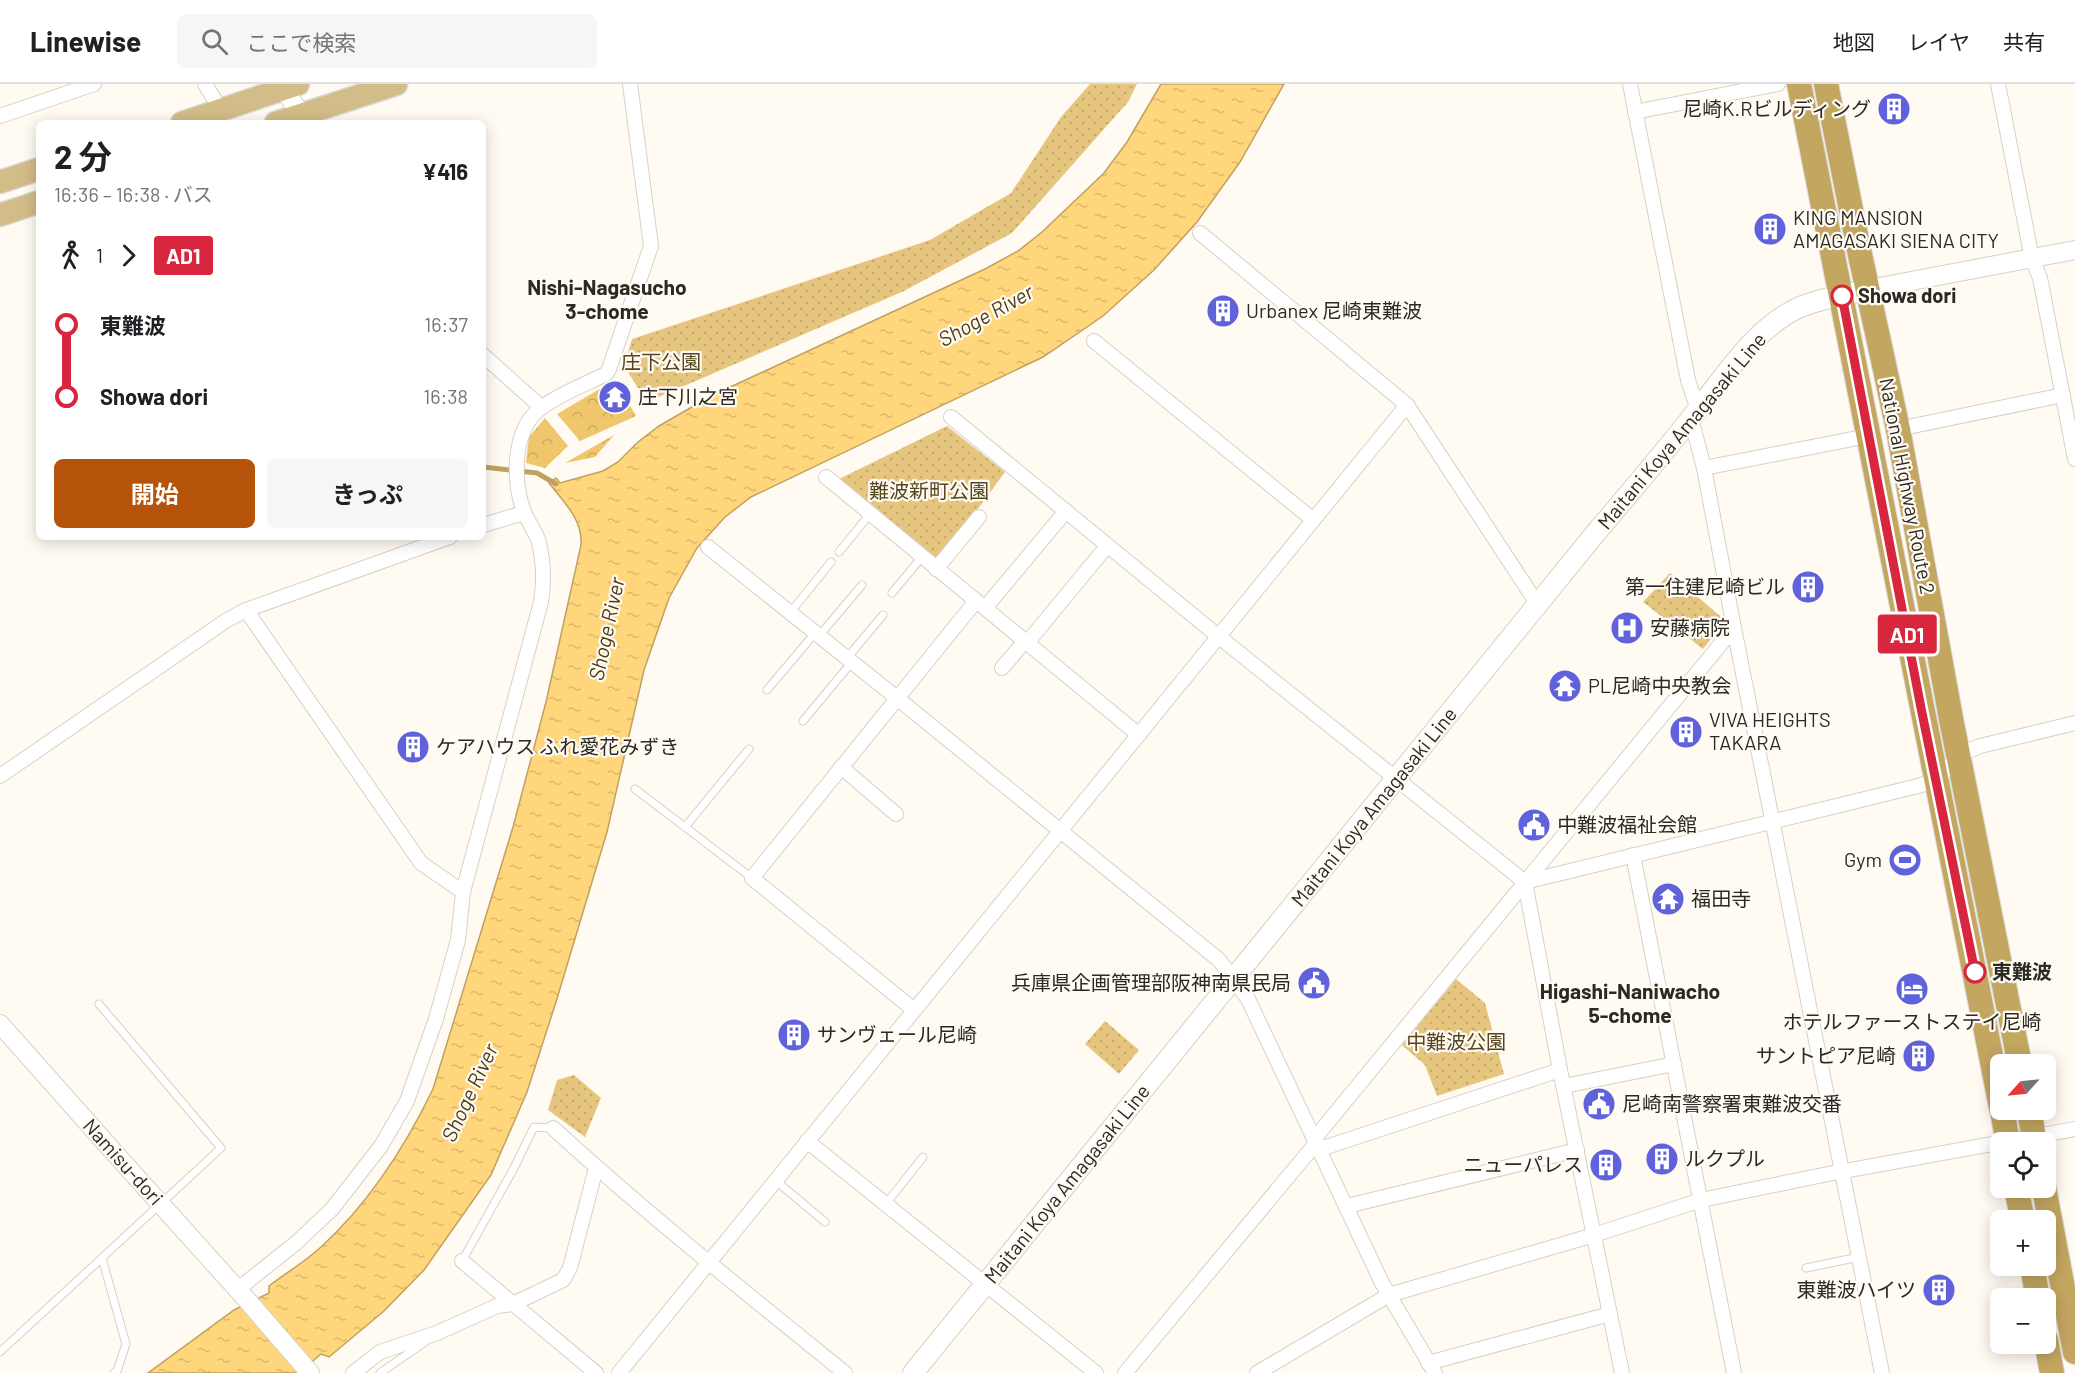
<!DOCTYPE html>
<html lang="ja">
<head>
<meta charset="utf-8">
<style>
  :root { --surface:#fff; --page:#f6f6f6; --text:#202124; --muted:#757577; --line:#e0e0e0; --accent:#b45309 }
  body { margin:0; font-family:Barlow,"Noto Sans JP",sans-serif; background:var(--page); color:var(--text); height:100vh; display:flex; flex-direction:column; font-size:22px; white-space:nowrap }
  * { box-sizing:border-box; margin:0 }
  p { font-size:20px; color:var(--muted) }
  .icon { flex:none; width:33px; height:33px; fill:none; stroke:currentColor; stroke-width:2; stroke-linecap:round; stroke-linejoin:round }
  .map { position:relative; flex:1; overflow:hidden }
  .drawer { position:absolute; left:36px; top:36px; width:450px; height:420px; display:flex; flex-direction:column; background:var(--surface); border-radius:9px; box-shadow:0 3px 15px #0003 }
  .drawer>* { flex:none }
  .badge { padding:0 12px; border-radius:4px; font-size:21px; line-height:39px }
  .needle { width:39px; rotate:243deg }
  .fabs { position:absolute; left:1990px; top:970px; display:grid; gap:12px }
  .fabs a { display:grid; place-items:center; width:66px; height:66px; border-radius:9px; background:var(--surface); box-shadow:0 3px 15px #0003; font-size:30px }
  .map>.badge { position:absolute; translate:-50% -50%; box-shadow:0 0 0 3px #fff }
  .legs { display:flex; align-items:center; gap:9px; height:66px; padding:0 18px; font-size:20px }
  .legs p { margin-inline-start:auto }
  .summary { display:flex; align-items:center; justify-content:space-between; height:102px; padding:0 18px }
  h1 { font-size:33px; font-weight:700; line-height:45px }
  .action { display:flex; gap:12px; margin-top:auto; padding:12px 18px }
  .action a { flex:1; height:69px; border-radius:9px; background:var(--accent); color:#fff; font-size:24px; font-weight:700; line-height:69px; text-align:center }
  .action a+a { background:var(--page); color:var(--text) }
  ul { padding:0 18px; list-style:none }
  li { display:flex; align-items:center; gap:21px; height:72px; font-size:22px }
  li i { display:grid; place-items:center; width:9px; height:100%; margin:0 8px; background:currentColor }
  li i::after { content:''; width:15px; height:15px; margin:-8px; border:4px solid; border-radius:50%; background:var(--surface) }
  li p { margin-inline-start:auto }
  li:first-child i { background:linear-gradient(#0000 50%,currentColor 0) }
  li:last-child i { background:linear-gradient(currentColor 50%,#0000 0) }
  header { display:flex; align-items:center; gap:36px; box-sizing:border-box; height:84px; padding:0 30px; background:var(--surface); border-bottom:2px solid var(--line) }
  header strong { font-size:28px }
  nav { display:flex; gap:33px; margin-inline-start:auto; font-size:21px }
  .search { width:420px; height:54px; background:var(--page); display:flex; align-items:center; gap:15px; box-sizing:border-box; padding:0 21px; border-radius:9px; color:var(--muted); font-size:22px }
  .map>svg:first-child { display:block }
  .forest { fill:url(#forest-crowns) }
  .park { fill:url(#park-dots) }
  .water { fill:url(#water-ripples); stroke:#bfa261; stroke-width:1.5 }
  .lines { fill:none; stroke-linecap:round; stroke-linejoin:round }
  .stream { stroke:#bfa261; stroke-width:5 }
  .service-casing { stroke:#d7d1c4; stroke-width:9 }
  .minor-casing { stroke:#d7d1c4; stroke-width:16 }
  .tertiary-casing { stroke:#d7d1c4; stroke-width:20 }
  .secondary-casing { stroke:#d7d1c4; stroke-width:22 }
  .primary-casing { stroke:#d9d8d8; stroke-width:25 }
  .trunk-casing { stroke:#d9d8d8; stroke-width:26 }
  .service { stroke:#fff; stroke-width:7 }
  .minor { stroke:#fff; stroke-width:14 }
  .tertiary { stroke:#fff; stroke-width:18 }
  .secondary { stroke:#fff; stroke-width:20 }
  .primary { stroke:#d2bc87; stroke-width:22 }
  .trunk { stroke:#c3a65f; stroke-width:24 }
  .line-1-casing { stroke:#fff; stroke-width:14 }
  .line-1 { stroke:#d7263d; stroke-width:9 }
  .stop-1-dot { fill:#fff; stroke:#d7263d; stroke-width:3 }
  .labels { text-anchor:middle; stroke-width:4.5; stroke-linejoin:round; paint-order:stroke }
  .poi-label { font-size:20px; fill:#2b2924; stroke:#fffbf3; text-anchor:start }
  .stop-label { font-size:20px; font-weight:bold; fill:#2b2924; stroke:#fffbf3; text-anchor:start }
  .park-label { font-size:20px; fill:#56451f; stroke:#fffbf3 }
  .street-label { font-size:20px; fill:#2b2924; stroke:#fffbf3 }
  .neighbourhood-label { font-size:21px; font-weight:bold; fill:#2b2924; stroke:#fffbf3 }
  .water-label { font-size:21px; font-style:italic; fill:#4e3e17; stroke:#fffbf3 }
</style>
</head>
<body>
<header>
<strong>Linewise</strong>
<div class="search"><svg class="icon" aria-label="search" viewBox="0 0 24 24"><circle cx="10" cy="10" r="6"/><path d="M15 15l6 6"/></svg>ここで検索</div>
<nav><a>地図</a><a>レイヤ</a><a>共有</a></nav>
</header>
<div class="map">
<svg width="2075" height="1289" viewBox="0 0 2075 1289">
  <defs>
    <pattern id="forest-crowns" width="20" height="18" patternUnits="userSpaceOnUse" patternTransform="scale(1.5)"><rect width="20" height="18" fill="#efc66c"/><path d="M2 6a3 3 0 1 1 6 0M12 15a3 3 0 1 1 6 0" fill="none" stroke="#cdaa5d"/></pattern>
    <pattern id="park-dots" width="8" height="8" patternUnits="userSpaceOnUse" patternTransform="scale(1.5)"><rect width="8" height="8" fill="#e6c67f"/><path d="M2 2h.1M6 6h.1" fill="none" stroke="#c5aa6e" stroke-width="1.8" stroke-linecap="round"/></pattern>
    <pattern id="water-ripples" width="26" height="14" patternUnits="userSpaceOnUse" patternTransform="scale(1.5)"><rect width="26" height="14" fill="#ffd67b"/><path d="M2 4q2-2 4 0t4 0M15 11q2-2 4 0t4 0" fill="none" stroke="#dbb86a"/></pattern>
  </defs>
  <rect width="100%" height="100%" fill="#fffbf3"/>
  <g class="forest">
    <path d="M615 296 636 332 580 357 557 330Z"/>
    <path d="M545 334 568 362 545 384 526 379 529 353Z"/>
    <path d="M614 351 595 373 565 379Z"/>
  </g>
  <g class="park">
    <path d="M1090 0H1137L1128 18 1012 149 904 207 647 318 624 282 632 255 930 156 1011 109 1061 33Z"/>
    <path d="M947 342 1005 388 938 479 835 397Z"/>
    <path d="M1670 489 1720 532 1721 542 1703 565 1643 518Z"/>
    <path d="M1456 895 1485 919 1504 990 1437 1012 1425 981 1402 961Z"/>
    <path d="M1105 937 1139 966 1119 990 1085 960Z"/>
    <path d="M574 991 601 1014 585 1053 548 1026 557 996Z"/>
  </g>
  <path class="water" d="M1161 0H1284L1240 78 1197 138 1154 186 1103 232 1043 273 751 413 725 433 697 464 669 514 644 586 607 748 556 918 527 1008 491 1091 424 1186 384 1227 329 1273 321 1270 299 1289H148L234 1226 269 1209V1202C286 1189 306 1177 321 1163 369 1119 405 1063 433 1005L513 743 546 618 581 461C583 436 564 418 549 399L556 394 560 399 603 387 618 378 638 358 659 342 711 312 985 185 1018 167 1042 148 1104 89 1127 58Z"/>
  <g class="lines">
    <path class="stream" d="M483 383 537 389 556 400"/>
    <defs>
      <g id="service">
        <path d="M839 468 870 430"/>
        <path d="M892 509 922 473"/>
        <path d="M790 529 831 478"/>
        <path d="M819 552 862 501"/>
        <path d="M847 574 883 531"/>
        <path d="M767 606 815 549"/>
        <path d="M803 637 852 578"/>
        <path d="M635 705 752 794"/>
        <path d="M685 743 749 665"/>
        <path d="M775 1096 825 1138"/>
        <path d="M886 1120 923 1073"/>
        <path d="M102 1174 126 1260 117 1287 114 1289"/>
        <path d="M462 1177 513 1086 534 1043 553 1044"/>
        <path d="M1806 1184 1859 1173"/>
        <path d="M0 1268 221 1064 99 920"/>
        <path d="M380 1289 425 1258"/>
      </g>
      <g id="minor">
        <path d="M205 0 221 26"/>
        <path d="M1630 0 1688 296 1698 326"/>
        <path d="M1998 0 2032 175 2040 194 2075 375"/>
        <path d="M1635 28 1778 0"/>
        <path d="M0 32 94 0"/>
        <path d="M1200 149 1407 321 1538 521"/>
        <path d="M1094 257 1312 435"/>
        <path d="M483 271 541 323"/>
        <path d="M951 333 1218 552 1525 798 1918 702 1937 696 1959 671 1980 662 2075 639"/>
        <path d="M1691 334 1704 384 1734 544 1882 1289"/>
        <path d="M1898 345 2063 311"/>
        <path d="M1704 384 1868 352"/>
        <path d="M826 393 1139 651"/>
        <path d="M483 441 524 429"/>
        <path d="M708 463 897 614 1219 876 1248 915 1382 1199 1435 1289"/>
        <path d="M936 485 979 433"/>
        <path d="M985 524 1066 427"/>
        <path d="M246 526 421 779 463 808"/>
        <path d="M1027 559 1107 462"/>
        <path d="M1002 584 1025 557"/>
        <path d="M841 683 896 730"/>
        <path d="M0 692 227 536 246 526 450 453"/>
        <path d="M1633 771 1734 1289"/>
        <path d="M1525 798 1560 986 1622 1289"/>
        <path d="M914 926 752 794 976 517"/>
        <path d="M1564 1002 1674 980"/>
        <path d="M553 1044C647 1130 746 1209 845 1289"/>
        <path d="M1315 1054 1734 544"/>
        <path d="M807 1057 1096 1289"/>
        <path d="M1320 1065 1560 986"/>
        <path d="M1347 1122 1577 1066"/>
        <path d="M462 1177 596 1289"/>
        <path d="M238 1205 296 1159 332 1125 381 1062 407 1017 436 935 458 856 463 808 541 518C544 496 544 481 539 459 537 449 529 440 525 430 512 400 512 345 541 324 559 310 586 300 606 290L609 285 651 162 630 0"/>
        <path d="M1428 1279 1610 1230"/>
        <path d="M353 1289 380 1268 437 1249 497 1222 513 1220 563 1196 570 1184 596 1084"/>
        <path d="M619 1289 1407 321"/>
        <path d="M1125 1289 1317 1058"/>
        <path d="M1257 1289 1389 1211 1594 1151 1701 1116 1828 1090 2075 1045"/>
      </g>
      <g id="tertiary">
        <path d="M280 0 301 30"/>
        <path d="M1869 205 2075 166"/>
        <path d="M0 940 111 1065 247 1216 310 1289"/>
      </g>
      <path id="secondary" d="M913 1289 1594 451C1628 411 1663 370 1696 328 1726 291 1754 245 1798 224 1820 214 1846 211 1869 205"/>
      <g id="primary">
        <path d="M182 39 298 0"/>
        <path d="M276 39 396 0"/>
        <path d="M0 98 39 85"/>
        <path d="M0 131 39 118"/>
      </g>
      <g id="trunk">
        <path d="M1799 0 2001 1023"/>
        <path d="M1826 0 1859 166 1898 345 1952 640 2020 981"/>
        <path d="M2002 1026 2008 1059"/>
        <path d="M2029 1026 2035 1059"/>
        <path d="M2016 1104 2023 1137"/>
        <path d="M2044 1104 2075 1268"/>
        <path d="M2032 1182 2038 1215"/>
        <path d="M2046 1256 2052 1289"/>
      </g>
    </defs>
    <use href="#service" class="service-casing"/>
    <use href="#minor" class="minor-casing"/>
    <use href="#tertiary" class="tertiary-casing"/>
    <use href="#secondary" class="secondary-casing"/>
    <use href="#primary" class="primary-casing"/>
    <use href="#trunk" class="trunk-casing"/>
    <use href="#service" class="service"/>
    <use href="#minor" class="minor"/>
    <use href="#tertiary" class="tertiary"/>
    <use href="#secondary" class="secondary"/>
    <use href="#primary" class="primary"/>
    <use href="#trunk" class="trunk"/>
  </g>
  <g class="lines">
    <defs>
      <path id="line-1" d="M1842 212 1921 624 1975 888"/>
    </defs>
    <use href="#line-1" class="line-1-casing"/>
    <use href="#line-1" class="line-1"/>
  </g>
  <defs>
    <symbol id="building-disc" viewBox="-11 -11 22 22"><circle r="9.5" fill="#5f62db" stroke="#fffbf3"/><path d="M-4-6H4V6H1V3H-1V6H-4ZM-2.5-4.3h1.7v1.8h-1.7ZM.8-4.3h1.7v1.8H.8ZM-2.5-1h1.7V.8h-1.7ZM.8-1h1.7V.8H.8Z" fill="#fff"/></symbol>
    <symbol id="temple-disc" viewBox="-11 -11 22 22"><circle r="9.5" fill="#5f62db" stroke="#fffbf3"/><path d="M0-6L5-2H3V0L6.5 2.5H4V6H1.5V3h-3V6H-4V2.5H-6.5L-3 0V-2H-5Z" fill="#fff"/></symbol>
    <symbol id="hospital-disc" viewBox="-11 -11 22 22"><circle r="9.5" fill="#5f62db" stroke="#fffbf3"/><path d="M-5-5h3v3.5h4V-5h3V5h-3V1.5h-4V5h-3Z" fill="#fff"/></symbol>
    <symbol id="civic-disc" viewBox="-11 -11 22 22"><circle r="9.5" fill="#5f62db" stroke="#fffbf3"/><path d="M-.6-6.5H3V-4.5H.6V-3L4-1V1h2V6H-6V1h2V-1L-.6-3ZM-1.2 2.5V6h2.4V2.5Z" fill="#fff"/></symbol>
    <symbol id="stadium-disc" viewBox="-11 -11 22 22"><circle r="9.5" fill="#5f62db" stroke="#fffbf3"/><path d="M0-5a6.5 5 0 1 0 0 10a6.5 5 0 1 0 0-10ZM-3.5-1.8h7v3.6h-7Z" fill="#fff"/></symbol>
    <symbol id="hotel-disc" viewBox="-11 -11 22 22"><circle r="9.5" fill="#5f62db" stroke="#fffbf3"/><path d="M-6-4.5h1.5V1H6V5H4.5V3h-9V5H-6ZM-4 0a1.8 1.8 0 1 1 3.6 0ZM.5 0V-2.5h3Q6-2.5 6 0Z" fill="#fff"/></symbol>
  </defs>
  <g fill-rule="evenodd">
    <use href="#building-disc" x="1875" y="6" width="38" height="38"/>
    <use href="#building-disc" x="1751" y="126" width="38" height="38"/>
    <use href="#building-disc" x="1204" y="208" width="38" height="38"/>
    <use href="#temple-disc" x="596" y="294" width="38" height="38"/>
    <use href="#building-disc" x="1789" y="484" width="38" height="38"/>
    <use href="#hospital-disc" x="1608" y="525" width="38" height="38"/>
    <use href="#temple-disc" x="1546" y="583" width="38" height="38"/>
    <use href="#building-disc" x="1667" y="629" width="38" height="38"/>
    <use href="#building-disc" x="394" y="644" width="38" height="38"/>
    <use href="#civic-disc" x="1515" y="722" width="38" height="38"/>
    <use href="#stadium-disc" x="1886" y="757" width="38" height="38"/>
    <use href="#temple-disc" x="1649" y="796" width="38" height="38"/>
    <use href="#civic-disc" x="1295" y="880" width="38" height="38"/>
    <use href="#hotel-disc" x="1893" y="886" width="38" height="38"/>
    <use href="#building-disc" x="775" y="932" width="38" height="38"/>
    <use href="#building-disc" x="1900" y="953" width="38" height="38"/>
    <use href="#civic-disc" x="1580" y="1001" width="38" height="38"/>
    <use href="#building-disc" x="1643" y="1056" width="38" height="38"/>
    <use href="#building-disc" x="1587" y="1062" width="38" height="38"/>
    <use href="#building-disc" x="1920" y="1187" width="38" height="38"/>
  </g>
  <g class="stop-1-dot">
    <circle cx="1842" cy="212" r="10"/>
    <circle cx="1975" cy="888" r="10"/>
  </g>
  <g class="labels">
    <g class="poi-label">
      <text x="1871" y="32" text-anchor="end">尼崎K.Rビルディング</text>
      <text x="1793" y="141">KING MANSION<tspan x="1793" dy="23">AMAGASAKI SIENA CITY</tspan></text>
      <text x="1246" y="234">Urbanex 尼崎東難波</text>
      <text x="638" y="320">庄下川之宮</text>
      <text x="1785" y="510" text-anchor="end">第一住建尼崎ビル</text>
      <text x="1650" y="551">安藤病院</text>
      <text x="1588" y="609">PL尼崎中央教会</text>
      <text x="1709" y="643">VIVA HEIGHTS<tspan x="1709" dy="23">TAKARA</tspan></text>
      <text x="436" y="670">ケアハウス ふれ愛花みずき</text>
      <text x="1557" y="748">中難波福祉会館</text>
      <text x="1882" y="783" text-anchor="end">Gym</text>
      <text x="1691" y="822">福田寺</text>
      <text x="1291" y="906" text-anchor="end">兵庫県企画管理部阪神南県民局</text>
      <text x="1912" y="945" text-anchor="middle">ホテルファーストステイ尼崎</text>
      <text x="817" y="958">サンヴェール尼崎</text>
      <text x="1896" y="979" text-anchor="end">サントピア尼崎</text>
      <text x="1622" y="1027">尼崎南警察署東難波交番</text>
      <text x="1685" y="1082">ルクプル</text>
      <text x="1583" y="1088" text-anchor="end">ニューパレス</text>
      <text x="1916" y="1213" text-anchor="end">東難波ハイツ</text>
    </g>
    <g class="stop-label">
      <text x="1858" y="219">Showa dori</text>
      <text x="1992" y="895">東難波</text>
    </g>
    <g class="park-label">
      <text x="661" y="285">庄下公園</text>
      <text x="929" y="414">難波新町公園</text>
      <text x="1456" y="965">中難波公園</text>
    </g>
    <g class="street-label">
      <text transform="translate(1682 347) rotate(-50)" y="7">Maitani Koya Amagasaki Line</text>
      <text transform="translate(1907 402) rotate(79)" y="7">National Highway Route 2</text>
      <text transform="translate(1374 723) rotate(-51)" y="7">Maitani Koya Amagasaki Line</text>
      <text transform="translate(123 1078) rotate(48)" y="7">Namisu-dori</text>
      <text transform="translate(1067 1100) rotate(-51)" y="7">Maitani Koya Amagasaki Line</text>
    </g>
    <g class="neighbourhood-label">
      <text x="607" y="211">Nishi-Nagasucho<tspan x="607" dy="24">3-chome</tspan></text>
      <text x="1630" y="915">Higashi-Naniwacho<tspan x="1630" dy="24">5-chome</tspan></text>
    </g>
    <g class="water-label">
      <text transform="translate(986 232) rotate(-29)" y="7">Shoge River</text>
      <text transform="translate(607 545) rotate(-78)" y="7">Shoge River</text>
      <text transform="translate(470 1009) rotate(-65)" y="7">Shoge River</text>
    </g>
  </g>
</svg>
<div class="fabs">
<a><svg class="needle" viewBox="-14 -14 28 28"><path d="M0-13l5 13h-10z" fill="#e53935"/><path d="M0 13l5-13h-10z" fill="#757577"/></svg></a>
<a><svg class="icon" aria-label="locate" viewBox="0 0 24 24"><circle cx="12" cy="12" r="6"/><path d="M12 2v4M12 18v4M2 12h4M18 12h4"/></svg></a>
<a>+</a>
<a>−</a>
</div>
<b class="badge" style="left:1907px;top:550px;background:#d7263d;color:#fff">AD1</b>
<section class="drawer">
<div class="summary"><div><h1>2 分</h1><p>16:36 – 16:38 · バス</p></div><b>¥416</b></div>
<div class="legs"><svg class="icon" aria-label="walk" viewBox="0 0 24 24"><circle cx="13" cy="4" r="2"/><path d="M13 8l-2 6 4 7M11 14l-3 7M7 12l3-4h3l4 4"/></svg>1<svg class="icon" aria-label="forward" viewBox="0 0 24 24"><path d="M9 5l7 7-7 7"/></svg><b class="badge" style="background:#d7263d;color:#fff">AD1</b></div>
<ul>
<li><i style="color:#d7263d"></i><b>東難波</b><p>16:37</p></li>
<li><i style="color:#d7263d"></i><b>Showa dori</b><p>16:38</p></li>
</ul>
<div class="action"><a>開始</a><a>きっぷ</a></div>
</section>
</div>
</body>
</html>
